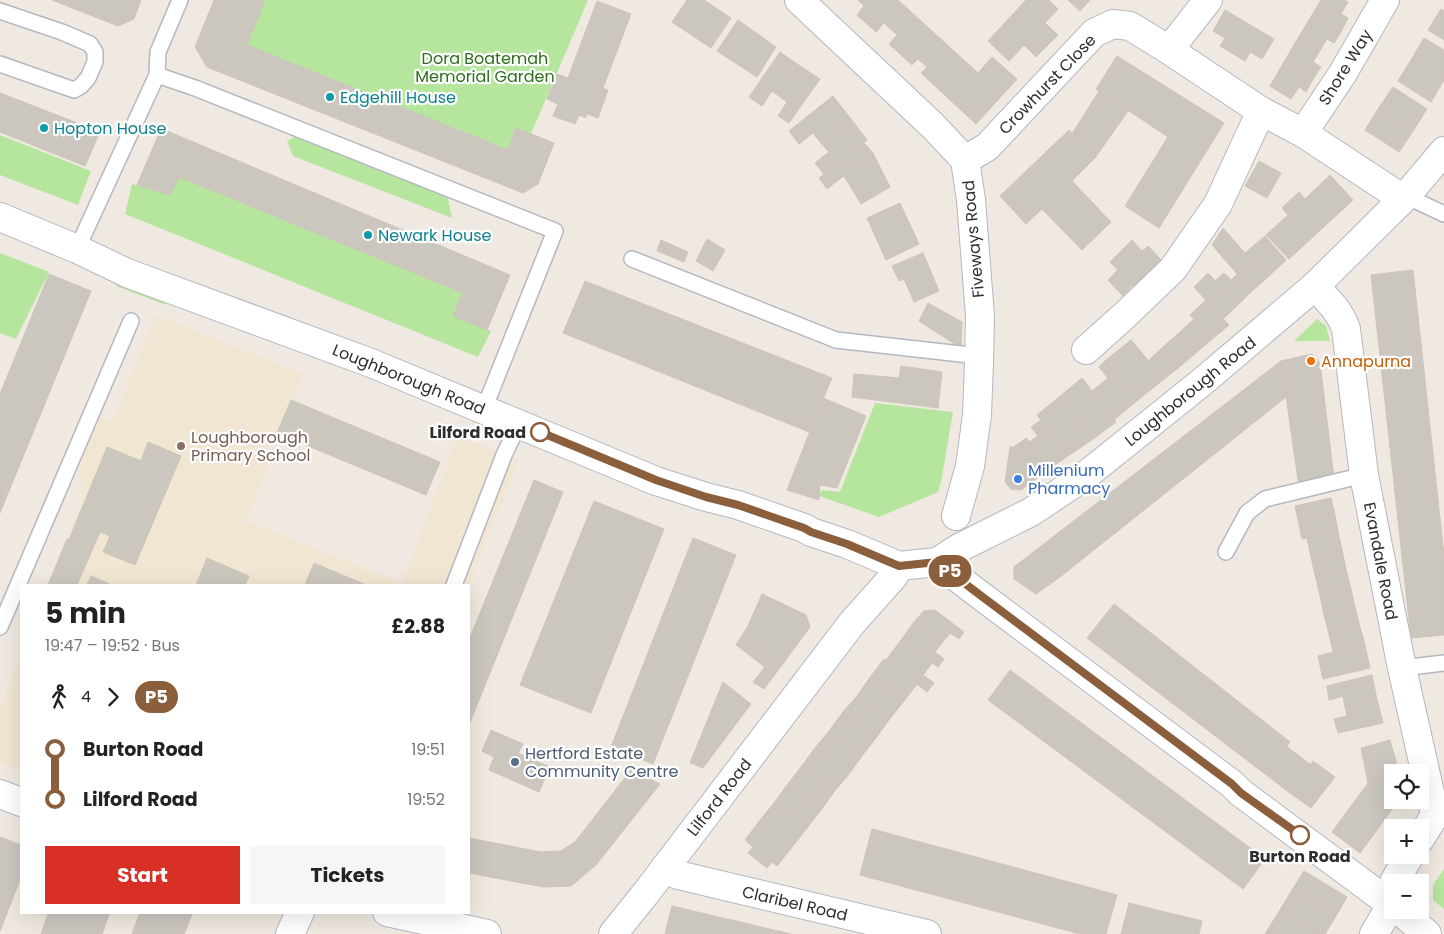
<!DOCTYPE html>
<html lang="en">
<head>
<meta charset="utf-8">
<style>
  :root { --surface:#fff; --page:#f6f6f6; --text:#222; --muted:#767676; --accent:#d93025 }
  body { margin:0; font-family:Poppins,sans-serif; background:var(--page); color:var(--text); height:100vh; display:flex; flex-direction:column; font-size:19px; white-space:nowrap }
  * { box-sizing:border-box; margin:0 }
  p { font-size:16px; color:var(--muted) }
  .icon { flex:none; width:28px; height:28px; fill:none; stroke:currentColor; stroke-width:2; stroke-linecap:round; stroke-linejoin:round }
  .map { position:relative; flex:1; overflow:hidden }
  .side { position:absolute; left:20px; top:584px; width:450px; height:330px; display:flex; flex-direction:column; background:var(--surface); border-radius:0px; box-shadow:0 5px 20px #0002 }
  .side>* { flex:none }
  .badge { padding:0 10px; border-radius:16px; font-size:18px; line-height:32px }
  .fabs { position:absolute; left:1384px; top:764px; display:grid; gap:10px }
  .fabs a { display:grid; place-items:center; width:45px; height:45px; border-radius:0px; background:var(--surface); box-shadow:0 5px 20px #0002; font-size:25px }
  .map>.badge { position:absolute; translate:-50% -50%; box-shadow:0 0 0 2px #fff }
  .legs { display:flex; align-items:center; gap:8px; height:55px; padding:0 25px; font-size:16px }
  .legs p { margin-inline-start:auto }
  .head { display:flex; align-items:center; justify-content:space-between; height:85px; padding:0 25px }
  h1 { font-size:28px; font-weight:700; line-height:38px }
  .action { display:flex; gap:10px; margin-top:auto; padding:10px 25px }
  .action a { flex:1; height:58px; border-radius:0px; background:var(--accent); color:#fff; font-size:20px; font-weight:700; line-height:58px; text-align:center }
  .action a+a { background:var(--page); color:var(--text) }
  ul { padding:0 25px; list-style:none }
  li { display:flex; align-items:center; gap:18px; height:50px; font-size:19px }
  li i { display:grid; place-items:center; width:8px; height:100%; margin:0 6px; background:currentColor }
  li i::after { content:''; width:12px; height:12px; margin:-6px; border:4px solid; border-radius:50%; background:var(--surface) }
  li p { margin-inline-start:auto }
  li:first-child i { background:linear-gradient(#0000 50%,currentColor 0) }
  li:last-child i { background:linear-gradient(currentColor 50%,#0000 0) }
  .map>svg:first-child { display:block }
  .education { fill:#f0e6d1 }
  .green { fill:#b6e59e }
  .building { fill:#cbc7bf; stroke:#cbc5ba }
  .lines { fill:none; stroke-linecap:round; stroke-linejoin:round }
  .lane-casing { stroke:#b4b7c1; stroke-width:18 }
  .street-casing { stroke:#b4b7c1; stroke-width:30 }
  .secondary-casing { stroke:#b4b7c1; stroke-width:30 }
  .lane { stroke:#fff; stroke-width:15 }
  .street { stroke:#fff; stroke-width:28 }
  .secondary { stroke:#fff; stroke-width:28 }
  .line-1-casing { stroke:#fff; stroke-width:11 }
  .line-1 { stroke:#8b5e3c; stroke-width:8 }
  .culture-dot { fill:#0f9aa8; stroke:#fff; stroke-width:2 }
  .food-dot { fill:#e8710a; stroke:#fff; stroke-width:2 }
  .stop-1-dot { fill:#fff; stroke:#8b5e3c; stroke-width:2.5 }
  .education-dot { fill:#8d6e63; stroke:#fff; stroke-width:2 }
  .shop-dot { fill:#3f7fe0; stroke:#fff; stroke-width:2 }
  .service-dot { fill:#5c6f8a; stroke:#fff; stroke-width:2 }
  .labels { text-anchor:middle; stroke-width:4.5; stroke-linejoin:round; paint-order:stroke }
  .park-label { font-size:16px; fill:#2c6e1b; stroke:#fff }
  .street-label { font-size:16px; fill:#2e2e2e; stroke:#fff }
  .culture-label { font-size:16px; fill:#0d838f; stroke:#fff; text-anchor:start }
  .food-label { font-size:16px; fill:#c56008; stroke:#fff; text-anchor:start }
  .stop-label { font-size:16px; font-weight:bold; fill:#2e2e2e; stroke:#fff; text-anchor:end }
  .education-label { font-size:16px; fill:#785e54; stroke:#fff; text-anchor:start }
  .shop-label { font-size:16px; fill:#366cbe; stroke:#fff; text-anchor:start }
  .service-label { font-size:16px; fill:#4e5e75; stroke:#fff; text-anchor:start }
</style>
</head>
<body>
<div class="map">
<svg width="1444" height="934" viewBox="0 0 1444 934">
  <rect width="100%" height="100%" fill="#efe9e1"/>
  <g class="education">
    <path d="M156 315 303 374 246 521 402 583 458 437 518 460 469 585H49L82 500 80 462 98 417 113 422Z"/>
    <path d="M21 654V772L0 763V707Z"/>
  </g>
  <g class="green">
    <path d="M265 0H588L531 134 516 128 508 150 247 45Z"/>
    <path d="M302 133 447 194 452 218 293 156 287 141Z"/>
    <path d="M0 135 91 171 78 205 0 175Z"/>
    <path d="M179 177 463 293 454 316 491 331 478 357 125 214 132 184 170 195Z"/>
    <path d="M0 253 49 272 16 339 0 333Z"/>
    <path d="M119 280 163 296 166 305 116 286Z"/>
    <path d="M1317 319 1326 326 1330 341H1294Z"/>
    <path d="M875 403 953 412 941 482 938 492 879 517 819 496 822 490 840 492Z"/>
    <path d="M1444 869V909L1433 900V885Z"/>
  </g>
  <g class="building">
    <path d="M52 0H141L134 19 118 26Z"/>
    <path d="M214 0H265L247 45 508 150 516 128 554 143 538 184 523 193 207 67 195 47Z"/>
    <path d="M687 0H704L731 18 711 48 672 22Z"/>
    <path d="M858 0H898L978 73 992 57 1017 79 976 124 921 73 927 67 918 59 912 65 889 44 897 35 884 23 876 32 857 15 864 6Z"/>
    <path d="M1026 0H1049L1058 9 1045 23 1058 35 1036 57 1024 45 1009 61 988 41Z"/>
    <path d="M1068 0H1090L1080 11Z"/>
    <path d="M1321 0H1344L1348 2 1341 14 1348 18 1341 32 1312 15Z"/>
    <path d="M597 1 631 14 603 88 608 90 598 118 587 114 586 118 579 115 575 124 553 116 558 104 547 99 557 74 568 78Z"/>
    <path d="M1441 9 1444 11V40L1428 30Z"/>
    <path d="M1225 10 1274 39 1262 59 1250 52 1245 61 1220 46 1225 38 1213 31Z"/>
    <path d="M1312 15 1341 32 1334 43 1327 39 1319 52 1298 38Z"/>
    <path d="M738 20 776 47 757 77 717 51Z"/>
    <path d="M1298 38 1319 52 1313 62 1321 67 1313 79 1284 62Z"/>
    <path d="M1424 38 1444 50V80L1411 60Z"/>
    <path d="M780 52 800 66 779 96 772 91 762 106 749 97Z"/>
    <path d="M1117 56 1224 123 1159 228 1125 206 1168 137 1096 89Z"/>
    <path d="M1411 60 1444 80 1431 102 1398 81Z"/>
    <path d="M1284 62 1313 79 1306 92 1299 87 1291 99 1270 86Z"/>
    <path d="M800 66 820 79 789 123 778 116 787 102 779 96Z"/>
    <path d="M1393 87 1427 109 1413 131 1378 109Z"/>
    <path d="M1099 91 1128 111 1095 158 1072 134Z"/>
    <path d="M0 93 80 124 99 134 85 166 0 132Z"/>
    <path d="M833 96 851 119 821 143 813 133 799 144 789 131Z"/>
    <path d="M1378 109 1413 131 1399 152 1365 130Z"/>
    <path d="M851 119 867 140 824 174 815 163 829 152 821 143Z"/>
    <path d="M1069 130 1095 158 1072 181 1111 222 1082 250 1042 209 1026 224 1000 196Z"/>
    <path d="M167 131 510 275 487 330 453 316 463 293 179 177 170 195 137 185 158 136Z"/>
    <path d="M864 143 873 153 827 189 819 178Z"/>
    <path d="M873 153 890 187 861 204 844 176Z"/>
    <path d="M1259 161 1281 173 1267 198 1245 186Z"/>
    <path d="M1330 175 1353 200 1289 259 1266 235 1288 215 1282 208 1299 192 1305 199Z"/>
    <path d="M900 203 919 244 886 260 867 218Z"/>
    <path d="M1223 228 1267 278 1252 291 1212 245Z"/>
    <path d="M1265 236 1286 260 1267 278 1245 253Z"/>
    <path d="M707 239 717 245 705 266 696 261Z"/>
    <path d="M661 240 688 252 684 262 657 251Z"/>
    <path d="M1132 240 1142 251 1148 246 1163 262 1141 283 1132 286 1123 296 1108 280 1118 270 1110 262Z"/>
    <path d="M717 245 725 250 713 271 705 266Z"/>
    <path d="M923 253 939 291 914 302 904 279 899 281 892 266Z"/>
    <path d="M1413 270 1444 555V635L1411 638 1371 275Z"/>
    <path d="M1208 273 1238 305 1223 319 1194 287Z"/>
    <path d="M1224 273 1231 280 1237 274 1252 291 1238 305 1215 281Z"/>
    <path d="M49 274 91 291 0 513V394Z"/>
    <path d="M585 281 832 378 809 432 563 333Z"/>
    <path d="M1206 300 1229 325 1211 340 1190 315Z"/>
    <path d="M928 303 962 322 961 348 919 321Z"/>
    <path d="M1193 320 1211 340 1197 352 1180 332Z"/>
    <path d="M1180 332 1197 352 1182 365 1164 346Z"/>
    <path d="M1131 340 1164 379 1138 400 1105 361Z"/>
    <path d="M1164 346 1182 365 1164 379 1148 361Z"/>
    <path d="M1312 354 1320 363 1334 478 1299 487 1281 361Z"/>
    <path d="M1105 361 1138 400 1114 420 1092 391 1108 378 1099 367Z"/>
    <path d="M1281 361 1286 397 1060 577 1036 594 1014 579V567Z"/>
    <path d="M901 366 942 372 938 408 852 397 854 374 899 378Z"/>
    <path d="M1082 378 1116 422 1093 439 1059 397Z"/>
    <path d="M1059 397 1093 439 1068 456 1037 415Z"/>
    <path d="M823 398 866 416 837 488 820 485 819 500 787 490Z"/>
    <path d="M291 400 440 462 426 495 277 433Z"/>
    <path d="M1041 420 1068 456 1049 469 1029 442 1038 436 1031 427Z"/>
    <path d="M1026 438 1049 469 1021 490 1011 489 1005 482 1010 447H1014Z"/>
    <path d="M148 442 181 456 135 565 103 552 110 536 100 532 77 585H48L67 539 69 540 107 447 141 461Z"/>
    <path d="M534 480 563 492 469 725V640Z"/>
    <path d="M1331 498 1335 515 1299 524 1295 506Z"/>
    <path d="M594 501 664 529 591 713 520 685Z"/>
    <path d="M1335 515 1338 532 1302 539 1299 524Z"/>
    <path d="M1338 532 1342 550 1311 557 1307 538Z"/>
    <path d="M693 538 736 555 653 764 611 747Z"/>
    <path d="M1342 550 1346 569 1315 575 1311 557Z"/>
    <path d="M207 558 249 576 245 585H196Z"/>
    <path d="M314 563 366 585H305Z"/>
    <path d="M1346 569 1351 589 1320 596 1315 575Z"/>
    <path d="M91 576 112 585H87Z"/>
    <path d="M1351 589 1355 607 1324 615 1320 596Z"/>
    <path d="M762 594 806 615 810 627 779 669 756 652 764 638 748 626Z"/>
    <path d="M1114 604 1290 742 1265 774 1087 638Z"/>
    <path d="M1355 607 1360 627 1329 634 1324 615Z"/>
    <path d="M935 610 964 632 959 639 950 633 942 643 914 622 924 611Z"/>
    <path d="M914 622 942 643 935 652 944 659 938 667 901 640Z"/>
    <path d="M748 626 764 638 756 652 779 669 764 689 753 682 765 667 736 645Z"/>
    <path d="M1360 627 1365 645 1333 652 1329 634Z"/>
    <path d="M901 640 932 663 923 675 934 683 927 692 886 660Z"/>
    <path d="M1365 645 1370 668 1323 679 1318 656Z"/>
    <path d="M884 659 917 684 904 701 871 676Z"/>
    <path d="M1010 670 1265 859 1243 889 988 700Z"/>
    <path d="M1372 675 1377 700 1345 707 1343 696 1329 700 1327 686Z"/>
    <path d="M871 676 904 701 889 720 857 696Z"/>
    <path d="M723 682 751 704 703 768 690 763Z"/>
    <path d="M857 696 889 720 876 738 843 712Z"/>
    <path d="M1377 700 1383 723 1338 733 1334 719 1347 716 1345 707Z"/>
    <path d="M843 712 876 738 862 756 829 731Z"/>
    <path d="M491 730 523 744 518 753 550 767 539 792 489 770 494 757 482 751Z"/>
    <path d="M829 731 862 756 849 774 815 748Z"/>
    <path d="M1390 740 1399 772H1392V800H1399L1360 853 1332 832 1368 783 1361 748Z"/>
    <path d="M1286 746 1298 755 1277 783 1265 774Z"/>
    <path d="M815 748 849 774 834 792 801 767Z"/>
    <path d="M1298 755 1311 765 1290 793 1277 783Z"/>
    <path d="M1313 761 1335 777 1311 808 1290 793Z"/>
    <path d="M801 767 834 792 821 810 787 785Z"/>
    <path d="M631 770 660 784 596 865 571 886 543 887 469 873V838L541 852 561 851 575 842Z"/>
    <path d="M787 785 821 810 807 828 774 803Z"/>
    <path d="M774 803 807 828 793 846 760 820Z"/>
    <path d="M760 820 793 846 777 866 772 862 767 868 748 853 753 847 745 840Z"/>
    <path d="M872 829 1117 895 1106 934H1080L860 875Z"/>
    <path d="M0 837 21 845V877L0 931Z"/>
    <path d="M1304 871 1347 897 1336 916 1292 890Z"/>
    <path d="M1292 890 1336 916 1325 934H1321L1280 910Z"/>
    <path d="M1129 903 1202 921 1199 934H1121Z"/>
    <path d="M672 906 791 934H665Z"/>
    <path d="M1280 910 1321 934H1277L1268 929Z"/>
    <path d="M49 912H110L102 934H41Z"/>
    <path d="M140 912H193L184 934H132Z"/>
    <path d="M1268 929 1277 934H1265Z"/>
  </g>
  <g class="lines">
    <defs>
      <g id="lane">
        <path d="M0 11 62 32 90 44 95 52V62L88 78 81 86 74 90 0 64"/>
        <path d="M157 75 195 88 555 231 484 409"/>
        <path d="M1406 196 1444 214"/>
        <path d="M77 249 157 75 158 52 180 0"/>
        <path d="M632 259 836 340 979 356"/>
        <path d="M1226 552 1247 513 1265 499 1364 475"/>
        <path d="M454 585 504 455 519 423"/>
        <path d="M0 627 131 321"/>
        <path d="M1402 668 1444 663"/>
      </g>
      <g id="street">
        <path d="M799 0 933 126 965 160 971 200 980 316 979 363 977 415 970 466 956 516"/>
        <path d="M1169 50 1208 0"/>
        <path d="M1303 133 1343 73 1385 0"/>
        <path d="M965 160 987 147 1094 33 1113 24 1130 26 1169 50 1261 111 1303 133 1394 193 1406 196"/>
        <path d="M1315 286C1328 301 1339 309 1346 329L1364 475 1402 668 1435 815 1420 839"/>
        <path d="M1086 350 1125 315 1173 269 1218 204 1261 111"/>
        <path d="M0 794 21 802"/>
        <path d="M665 867 678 875 927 934"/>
        <path d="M1394 882 1410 855"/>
        <path d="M387 912 487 934"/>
        <path d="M290 934 300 912"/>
        <path d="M1374 934 1392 904"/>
      </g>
      <g id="secondary">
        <path d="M0 217 77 249 127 273 371 363 656 481 706 497 738 505 804 528 811 532 847 544 899 566 937 562 959 548 1031 512 1085 476 1202 382 1315 286 1406 196 1444 151"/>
        <path d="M937 562 976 592 1232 784 1241 793 1392 905"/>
        <path d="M1399 910 1427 934"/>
        <path d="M613 934 646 893 852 623 893 577 899 566"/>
      </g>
    </defs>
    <use href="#lane" class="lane-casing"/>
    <use href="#street" class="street-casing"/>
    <use href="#secondary" class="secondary-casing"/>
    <use href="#lane" class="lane"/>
    <use href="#street" class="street"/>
    <use href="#secondary" class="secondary"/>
  </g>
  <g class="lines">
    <defs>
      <path id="line-1" d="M540 432 656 480 706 497 738 505 804 528 811 532 847 544 899 566 937 562 976 592 1232 784 1241 793 1300 835"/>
    </defs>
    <use href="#line-1" class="line-1-casing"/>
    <use href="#line-1" class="line-1"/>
  </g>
  <g class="culture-dot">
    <circle cx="330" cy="97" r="5"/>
    <circle cx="44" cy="128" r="5"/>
    <circle cx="368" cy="235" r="5"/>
  </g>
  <circle class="food-dot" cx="1311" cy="361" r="5"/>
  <g class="stop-1-dot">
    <circle cx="540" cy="432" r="9"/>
    <circle cx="1300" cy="835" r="9"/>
  </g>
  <circle class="education-dot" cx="181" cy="446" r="5"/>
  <circle class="shop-dot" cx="1018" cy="479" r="5"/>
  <circle class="service-dot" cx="515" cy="762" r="5"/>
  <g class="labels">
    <g class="park-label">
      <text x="485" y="64">Dora Boatemah<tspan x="485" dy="18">Memorial Garden</tspan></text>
    </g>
    <g class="street-label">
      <text transform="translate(1345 67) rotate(-58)" y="6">Shore Way</text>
      <text transform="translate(1047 84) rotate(-46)" y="6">Crowhurst Close</text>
      <text transform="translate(973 239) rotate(-95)" y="6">Fiveways Road</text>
      <text transform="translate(409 379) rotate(22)" y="6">Loughborough Road</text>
      <text transform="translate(1190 391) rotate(-39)" y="6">Loughborough Road</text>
      <text transform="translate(1381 561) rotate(79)" y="6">Evandale Road</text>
      <text transform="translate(719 797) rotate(-52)" y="6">Lilford Road</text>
      <text transform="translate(795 903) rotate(13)" y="6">Claribel Road</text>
    </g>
    <g class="culture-label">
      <text x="340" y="103">Edgehill House</text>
      <text x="54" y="134">Hopton House</text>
      <text x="378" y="241">Newark House</text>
    </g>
    <g class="food-label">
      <text x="1321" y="367">Annapurna</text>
    </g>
    <g class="stop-label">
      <text x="526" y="438">Lilford Road</text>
      <text x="1300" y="862" text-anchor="middle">Burton Road</text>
    </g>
    <g class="education-label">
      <text x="191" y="443">Loughborough<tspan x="191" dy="18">Primary School</tspan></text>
    </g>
    <g class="shop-label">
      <text x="1028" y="476">Millenium<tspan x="1028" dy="18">Pharmacy</tspan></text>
    </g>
    <g class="service-label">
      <text x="525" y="759">Hertford Estate<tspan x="525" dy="18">Community Centre</tspan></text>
    </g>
  </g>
</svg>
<div class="fabs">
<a><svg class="icon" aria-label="locate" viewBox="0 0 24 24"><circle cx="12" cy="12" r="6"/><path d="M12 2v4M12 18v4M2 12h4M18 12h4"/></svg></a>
<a>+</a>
<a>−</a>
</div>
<b class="badge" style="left:950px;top:571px;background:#8b5e3c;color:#fff">P5</b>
<section class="side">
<div class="head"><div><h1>5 min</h1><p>19:47 – 19:52 · Bus</p></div><b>£2.88</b></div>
<div class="legs"><svg class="icon" aria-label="walk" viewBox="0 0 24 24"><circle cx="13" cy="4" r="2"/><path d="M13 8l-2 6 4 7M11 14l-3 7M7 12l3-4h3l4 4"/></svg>4<svg class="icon" aria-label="forward" viewBox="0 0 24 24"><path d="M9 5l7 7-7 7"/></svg><b class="badge" style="background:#8b5e3c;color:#fff">P5</b></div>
<ul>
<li><i style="color:#8b5e3c"></i><b>Burton Road</b><p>19:51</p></li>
<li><i style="color:#8b5e3c"></i><b>Lilford Road</b><p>19:52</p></li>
</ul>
<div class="action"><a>Start</a><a>Tickets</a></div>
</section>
</div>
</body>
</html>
